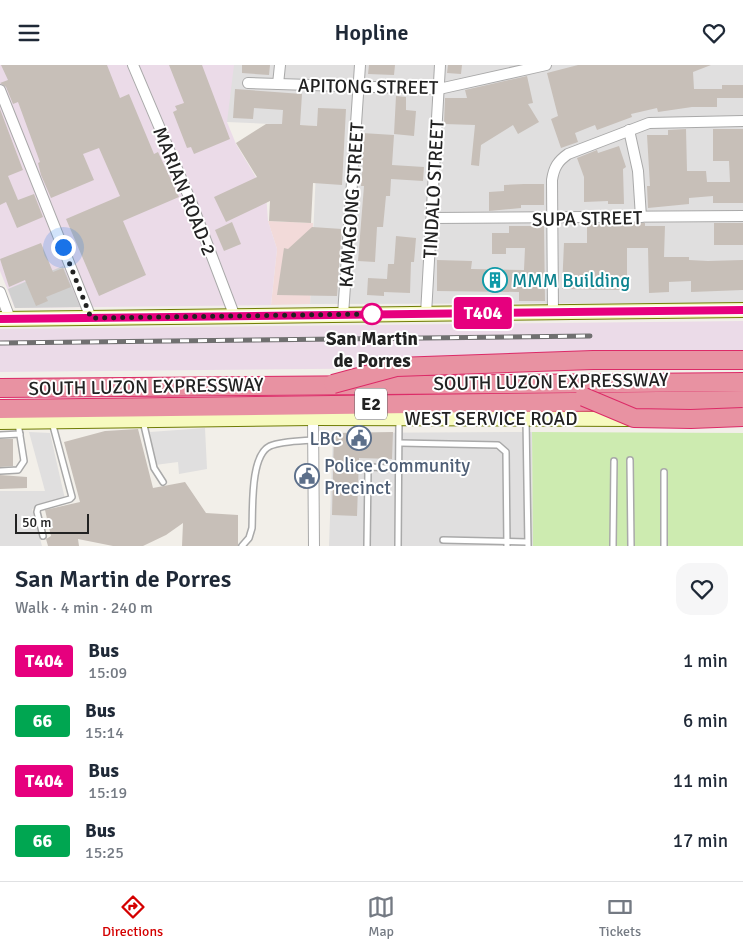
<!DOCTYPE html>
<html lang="en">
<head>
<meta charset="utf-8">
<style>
  :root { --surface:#fff; --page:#f6f6f7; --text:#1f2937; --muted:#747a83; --line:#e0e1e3; --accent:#d40000 }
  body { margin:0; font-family:Signika,sans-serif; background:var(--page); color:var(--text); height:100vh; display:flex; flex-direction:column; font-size:19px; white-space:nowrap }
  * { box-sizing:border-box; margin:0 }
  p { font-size:16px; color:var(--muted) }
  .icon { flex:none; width:28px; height:28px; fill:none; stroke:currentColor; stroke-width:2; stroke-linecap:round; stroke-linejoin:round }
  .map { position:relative; height:481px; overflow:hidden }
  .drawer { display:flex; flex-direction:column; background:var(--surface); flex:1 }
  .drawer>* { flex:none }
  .badge { padding:0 10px; border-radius:4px; font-size:18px; line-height:32px }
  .scale { position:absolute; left:15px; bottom:12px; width:74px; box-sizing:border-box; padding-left:5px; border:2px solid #222; border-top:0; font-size:14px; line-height:18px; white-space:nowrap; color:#222; -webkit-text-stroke:4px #fff; paint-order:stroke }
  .you { position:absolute; width:25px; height:25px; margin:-12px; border:4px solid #fff; border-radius:50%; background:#1a73e8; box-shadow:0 0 0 8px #1a73e833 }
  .map>.badge { position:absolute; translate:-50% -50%; box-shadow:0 0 0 2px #fff }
  .round { display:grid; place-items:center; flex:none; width:52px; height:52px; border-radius:15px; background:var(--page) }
  .headline { display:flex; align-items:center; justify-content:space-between; height:85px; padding:0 15px }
  h1 { font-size:24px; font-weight:600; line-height:38px }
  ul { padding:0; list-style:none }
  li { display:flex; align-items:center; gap:15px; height:60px; padding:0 15px }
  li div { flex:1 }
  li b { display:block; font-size:19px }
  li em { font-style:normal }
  li .badge { min-width:55px; font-weight:700; text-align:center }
  header { display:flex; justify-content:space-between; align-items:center; height:65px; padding:0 15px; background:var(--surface); font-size:22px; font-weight:600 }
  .menu { display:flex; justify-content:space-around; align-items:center; height:70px; border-top:1px solid var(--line); background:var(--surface); font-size:14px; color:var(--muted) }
  .menu a { display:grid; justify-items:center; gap:2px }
  .menu .on { color:var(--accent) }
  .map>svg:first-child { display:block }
  .residential { fill:#e0dfdf }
  .commercial { fill:#f2dad9 }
  .industrial { fill:#ebdbe8 }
  .religious { fill:#d0d0d0 }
  .grass { fill:#cdebb0 }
  .building { fill:#c7bfb8 }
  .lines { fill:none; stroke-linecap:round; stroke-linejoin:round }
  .lane-casing { stroke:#a9a9a9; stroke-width:8 }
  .street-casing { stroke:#a9a9a9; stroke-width:12 }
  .secondary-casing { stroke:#707d05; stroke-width:16 }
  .highway-casing { stroke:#dc2a67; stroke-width:20 }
  .lane { stroke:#fff; stroke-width:5 }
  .street { stroke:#fff; stroke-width:10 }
  .secondary { stroke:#f7fabf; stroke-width:14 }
  .highway { stroke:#e892a2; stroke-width:18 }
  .rail-casing { stroke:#707070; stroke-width:5 }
  .rail { stroke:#fff; stroke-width:3; stroke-dasharray:9; stroke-linecap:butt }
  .highway-bridge-casing { stroke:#dc2a67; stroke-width:20; stroke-linecap:butt }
  .highway-bridge { stroke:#e892a2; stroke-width:18 }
  .line-casing { stroke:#fff; stroke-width:11 }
  .line { stroke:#e6007e; stroke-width:8 }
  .walk { stroke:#222; stroke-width:5; stroke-dasharray:0 9 }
  .stop-dot { fill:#fff; stroke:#e6007e; stroke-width:2.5 }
  .labels { text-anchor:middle; stroke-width:4; stroke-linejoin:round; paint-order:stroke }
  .shield { fill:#fff; stroke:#646464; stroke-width:1 }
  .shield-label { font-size:18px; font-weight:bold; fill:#222 }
  .street-label { font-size:19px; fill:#222; stroke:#fff }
  .culture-label { font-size:19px; fill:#0d838f; stroke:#fff; text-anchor:start }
  .stop-label { font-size:19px; font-weight:bold; fill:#222; stroke:#fff }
  .service-label { font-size:19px; fill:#4e5e75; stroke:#fff; text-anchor:end }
</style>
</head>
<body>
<header><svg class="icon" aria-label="menu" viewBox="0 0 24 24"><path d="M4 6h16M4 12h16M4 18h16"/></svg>Hopline<svg class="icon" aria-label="heart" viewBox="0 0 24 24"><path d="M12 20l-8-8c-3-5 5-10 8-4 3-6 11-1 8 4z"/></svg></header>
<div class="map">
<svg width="743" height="481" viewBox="0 0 743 481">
  <rect width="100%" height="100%" fill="#f2efe9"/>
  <g class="residential">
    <path d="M204 0H743V238L310 239 318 61 227 57Z"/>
    <path d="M205 363 207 404 179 409 178 397 155 400 150 367Z"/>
    <path d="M29 367 50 368 65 434 32 444 42 481H0V426H45Z"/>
    <path d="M532 367 533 481H329L333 368Z"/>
  </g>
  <path class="commercial" d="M268 156 313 158 310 239 271 240 277 184Z"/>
  <g class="industrial">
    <path d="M0 0H234L227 57 236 79 266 129 268 156 277 184 271 240 15 243 0 206Z"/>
    <path d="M743 256V300L0 307V264Z"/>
  </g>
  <path class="religious" d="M63 201 80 242 15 243 8 224Z"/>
  <path class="grass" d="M532 367 743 368V481H533Z"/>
  <g class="building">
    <path d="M1 0H107L120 33 129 29 154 89 158 87 179 132 123 156 146 210 99 231 66 154 120 131 99 83 83 89 94 115 51 133 41 110 38 98 40 97 18 37 13 39 6 22 0 18 8 15Z"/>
    <path d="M169 0H202L230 74 194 89 191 82 187 83 173 47 177 45 175 41 184 38Z"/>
    <path d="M242 0H270L269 10 242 8Z"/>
    <path d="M369 0H395L394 10 368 9Z"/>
    <path d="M448 0H462L461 9 447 8Z"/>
    <path d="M578 0H711L693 7 694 24H722V20H743V33H717V42H692L658 47 657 43 631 49 632 52 597 65 595 60 575 68 578 77 561 83 551 54 558 51 547 8Z"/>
    <path d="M527 11 533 38 528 39 539 57 518 69 513 60 481 80 479 101 471 100 475 60 444 59 445 33H467L465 25Z"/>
    <path d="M235 24 302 29 300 60 317 61 318 43 346 44 342 120 313 118 311 158 269 156 270 136 226 157 214 132 257 112 236 78 266 59H282L283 45 254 43 253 54 233 53Z"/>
    <path d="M396 31 406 32V45L416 46 414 71 394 69Z"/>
    <path d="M0 44 23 105 8 111 18 135 34 129 43 152 17 163 6 137 0 140Z"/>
    <path d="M686 64 687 106H706L707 117H730L729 96H713V64H743V138H713V131L689 133V139L648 143 647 121H650L647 70H668V65Z"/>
    <path d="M362 68 394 70 392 100 424 102 423 116 391 114 390 131H386L383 162H377L375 197 358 196 364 121H361L363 98H360Z"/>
    <path d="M619 81 626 102 623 104 624 139H608V136L584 137V112L577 93 597 85 598 88Z"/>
    <path d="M524 119H544V140H521V143L489 146V127L504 126V120Z"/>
    <path d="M232 157 241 179 224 186 215 165Z"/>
    <path d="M645 158V161H665L664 192H689V195L708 196 743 195V225L691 227V216L669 217V227L649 228 648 183H627V225L562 224 564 178H587V159Z"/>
    <rect x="714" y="158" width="29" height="22"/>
    <path d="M509 161H544L545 236H519V227L437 226V195L472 196 471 204 524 205 525 183H506V189H492V168H509Z"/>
    <path d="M312 162 342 164 337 231 277 230 284 183 288 184Z"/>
    <path d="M396 171 416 173 414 197H411L410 228 384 227V231L367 230 368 213 387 214 388 199H394Z"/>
    <path d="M41 178 53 207 63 203 71 222 46 232 48 236 36 241 25 215 9 222 0 194Z"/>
    <path d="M138 364 153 423 185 417 206 448 238 450V481H182L183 458 166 470 143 481H113L78 474 79 481H48L46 474 51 471 45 445 80 437 64 377 105 366Z"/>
    <path d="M393 367 392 394 359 393 357 451 332 450 334 368Z"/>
    <path d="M0 374H13V401L0 402Z"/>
    <path d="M306 398 307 424H303V399Z"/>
    <path d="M0 410 27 412V423L0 424Z"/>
  </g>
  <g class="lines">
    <defs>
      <g id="lane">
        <path d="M526 354 528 481"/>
        <path d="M143 356 154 403 163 417"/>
        <path d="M0 370 20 369"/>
        <path d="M400 378 498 380 506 387 507 481"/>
        <path d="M630 395 631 481"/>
        <path d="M0 406 18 405 24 396 18 358"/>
        <path d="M43 471 37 447 38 443 70 434 72 432 52 357"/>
        <path d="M443 475 527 477"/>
        <path d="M242 481 249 473 252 463C253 444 250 390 270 381 282 376 299 376 313 375"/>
        <path d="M367 481 368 405 372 402 400 404"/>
        <path d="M398 481 399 354"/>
        <path d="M613 481 614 396"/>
        <path d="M664 481V407"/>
      </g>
      <g id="street">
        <path d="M133 0 192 139 235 252"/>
        <path d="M248 18 439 24 546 0"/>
        <path d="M278 19 280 0"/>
        <path d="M0 25 91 253"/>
        <path d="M629 65 638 106 641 152"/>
        <path d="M432 153 743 151"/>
        <path d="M0 227 10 254"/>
        <path d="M553 248 552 115C554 102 558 96 568 89L649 58 743 56"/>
        <path d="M426 249 440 0"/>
        <path d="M343 250 360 0"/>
        <path d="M313 353 314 481"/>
      </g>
      <g id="secondary">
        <path d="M0 254 743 245"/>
        <path d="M0 357 313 353 632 354"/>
      </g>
      <g id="highway">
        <path d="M0 323 743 317"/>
        <path d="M0 344 743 335"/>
      </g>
    </defs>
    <use href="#lane" class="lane-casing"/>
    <use href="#street" class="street-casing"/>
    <use href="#secondary" class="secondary-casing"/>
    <use href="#highway" class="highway-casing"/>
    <use href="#lane" class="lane"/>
    <use href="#street" class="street"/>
    <use href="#secondary" class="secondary"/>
    <use href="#highway" class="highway"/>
    <defs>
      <path id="rail" d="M0 278 590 271"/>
    </defs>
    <use href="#rail" class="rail-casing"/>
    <use href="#rail" class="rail"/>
    <defs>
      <g id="highway-bridge">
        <path d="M333 319 396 302 593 295H743"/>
        <path d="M584 332 634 353 691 354 743 352"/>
      </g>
    </defs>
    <use href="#highway-bridge" class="highway-bridge-casing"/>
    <use href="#highway-bridge" class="highway-bridge"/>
  </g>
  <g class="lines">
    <defs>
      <path id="line" d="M0 254 743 245"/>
    </defs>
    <use href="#line" class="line-casing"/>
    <use href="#line" class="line"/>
    <path class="walk" d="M63 182 91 253 372 249"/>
  </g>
  <defs>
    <symbol id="building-ring" viewBox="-11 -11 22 22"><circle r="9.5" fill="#fff" stroke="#0f9aa8" stroke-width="1.5"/><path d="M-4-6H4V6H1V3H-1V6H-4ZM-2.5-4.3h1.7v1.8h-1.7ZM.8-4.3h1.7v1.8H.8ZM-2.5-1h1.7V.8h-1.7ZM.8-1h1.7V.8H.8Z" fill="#0f9aa8"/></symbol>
    <symbol id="civic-ring" viewBox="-11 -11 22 22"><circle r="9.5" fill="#fff" stroke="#5c6f8a" stroke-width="1.5"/><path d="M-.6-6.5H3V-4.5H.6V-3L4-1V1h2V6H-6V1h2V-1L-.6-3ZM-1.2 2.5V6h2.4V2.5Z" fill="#5c6f8a"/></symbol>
  </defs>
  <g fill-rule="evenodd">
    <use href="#building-ring" x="481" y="201" width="28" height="28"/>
    <use href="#civic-ring" x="345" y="359" width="28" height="28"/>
    <use href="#civic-ring" x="293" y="397" width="28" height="28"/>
  </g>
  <circle class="stop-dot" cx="372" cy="249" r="10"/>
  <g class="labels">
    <rect class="shield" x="355" y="323.5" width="32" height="31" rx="4"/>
    <g class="shield-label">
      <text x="371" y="345">E2</text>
    </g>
    <g class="street-label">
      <text transform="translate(368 21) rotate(1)" y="7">APITONG STREET</text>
      <text transform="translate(433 124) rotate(-87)" y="7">TINDALO STREET</text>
      <text transform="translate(185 126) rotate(68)" y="7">MARIAN ROAD-2</text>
      <text transform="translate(351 140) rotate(-86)" y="7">KAMAGONG STREET</text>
      <text transform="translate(587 153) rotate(-1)" y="7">SUPA STREET</text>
      <text transform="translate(551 316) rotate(-1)" y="7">SOUTH LUZON EXPRESSWAY</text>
      <text transform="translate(146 321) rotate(-1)" y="7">SOUTH LUZON EXPRESSWAY</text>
      <text x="491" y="360">WEST SERVICE ROAD</text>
    </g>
    <g class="culture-label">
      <text x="512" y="222">MMM Building</text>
    </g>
    <g class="stop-label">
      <text x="372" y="280">San Martin<tspan x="372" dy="22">de Porres</tspan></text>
    </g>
    <g class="service-label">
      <text x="342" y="380">LBC</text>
      <text x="324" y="407" text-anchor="start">Police Community<tspan x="324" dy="22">Precinct</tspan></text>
    </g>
  </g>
</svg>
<div class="scale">50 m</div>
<div class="you" style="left:63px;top:182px"></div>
<b class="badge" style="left:483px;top:248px;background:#e6007e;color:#fff">T404</b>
</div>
<section class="drawer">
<div class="headline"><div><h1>San Martin de Porres</h1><p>Walk · 4 min · 240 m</p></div><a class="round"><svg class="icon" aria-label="heart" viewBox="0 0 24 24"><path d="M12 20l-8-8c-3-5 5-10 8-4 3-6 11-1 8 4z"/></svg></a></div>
<ul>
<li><span class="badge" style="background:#e6007e;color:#fff">T404</span><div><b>Bus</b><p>15:09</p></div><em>1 min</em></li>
<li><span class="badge" style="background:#00a651;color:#fff">66</span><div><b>Bus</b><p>15:14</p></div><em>6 min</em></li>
<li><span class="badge" style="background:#e6007e;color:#fff">T404</span><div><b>Bus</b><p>15:19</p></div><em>11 min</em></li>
<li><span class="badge" style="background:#00a651;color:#fff">66</span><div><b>Bus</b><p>15:25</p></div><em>17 min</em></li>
</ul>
</section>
<nav class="menu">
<a class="on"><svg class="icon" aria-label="directions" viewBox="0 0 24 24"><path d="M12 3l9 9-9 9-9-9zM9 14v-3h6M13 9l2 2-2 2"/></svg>Directions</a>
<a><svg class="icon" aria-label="map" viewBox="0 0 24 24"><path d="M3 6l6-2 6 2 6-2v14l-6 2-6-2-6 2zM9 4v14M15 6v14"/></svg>Map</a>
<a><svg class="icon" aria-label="tickets" viewBox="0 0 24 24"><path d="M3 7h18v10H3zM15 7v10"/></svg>Tickets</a>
</nav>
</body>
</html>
